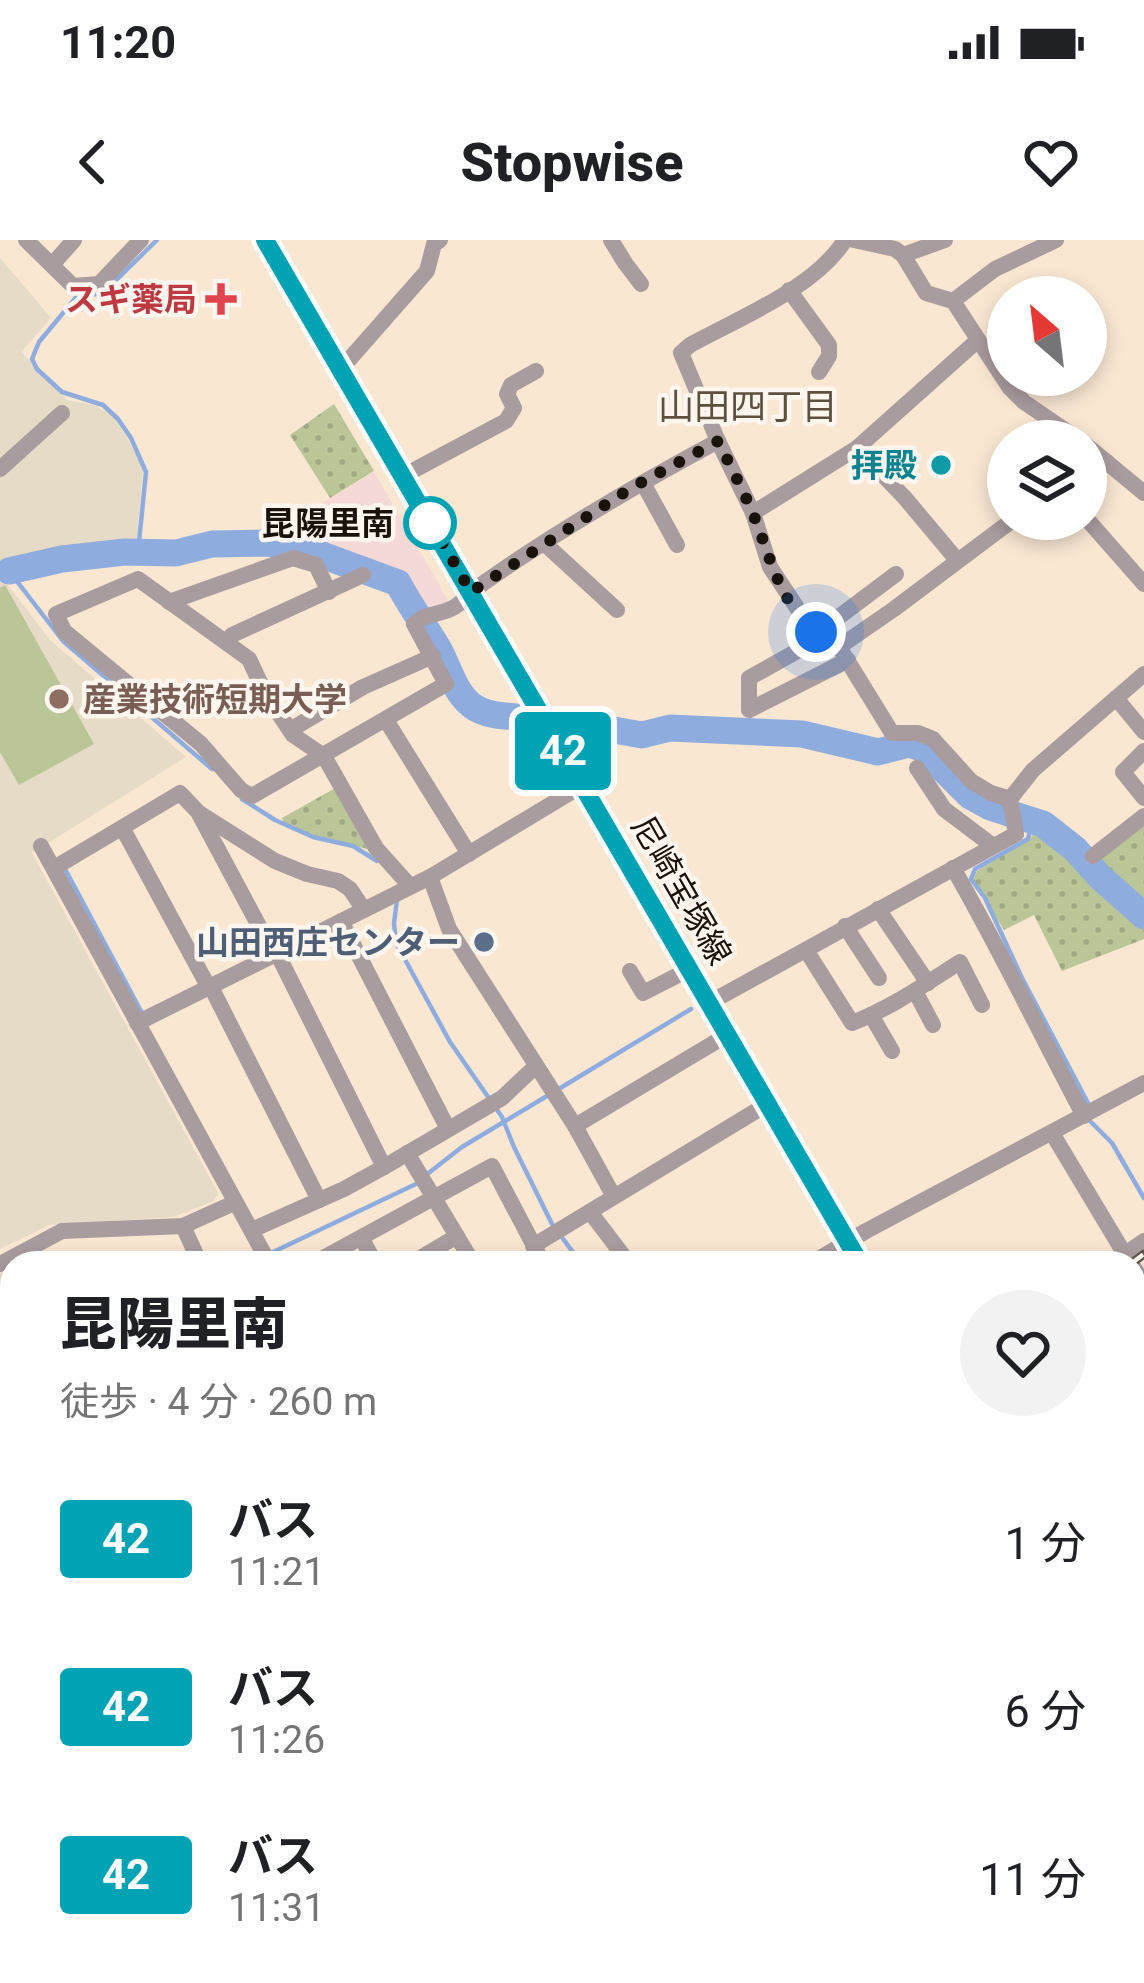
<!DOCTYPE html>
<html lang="ja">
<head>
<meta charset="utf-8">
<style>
  :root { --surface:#fff; --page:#f2f2f2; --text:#202124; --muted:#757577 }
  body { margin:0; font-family:Roboto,"Noto Sans JP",sans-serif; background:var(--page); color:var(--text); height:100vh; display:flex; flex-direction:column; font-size:45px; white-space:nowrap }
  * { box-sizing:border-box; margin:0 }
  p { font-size:39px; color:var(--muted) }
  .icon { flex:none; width:66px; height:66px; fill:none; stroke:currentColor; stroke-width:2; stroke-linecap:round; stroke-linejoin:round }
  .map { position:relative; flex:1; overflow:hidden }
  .sheet { position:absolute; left:0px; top:1011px; width:1146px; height:732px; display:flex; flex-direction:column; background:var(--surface); border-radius:36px 36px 0 0; box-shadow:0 6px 18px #0003 }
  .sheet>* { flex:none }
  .badge { padding:0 24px; border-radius:9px; font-size:42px; line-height:78px }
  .needle { width:78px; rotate:332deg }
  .fabs { position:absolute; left:987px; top:36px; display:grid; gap:24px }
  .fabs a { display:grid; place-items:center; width:120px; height:120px; border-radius:50%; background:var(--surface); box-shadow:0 6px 18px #0003; font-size:60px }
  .you { position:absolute; width:60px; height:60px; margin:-30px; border:9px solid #fff; border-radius:50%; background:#1a73e8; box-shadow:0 0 0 18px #1a73e833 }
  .map>.badge { position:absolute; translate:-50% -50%; box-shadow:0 0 0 6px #fff }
  .round { display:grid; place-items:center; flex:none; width:126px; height:126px; border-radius:63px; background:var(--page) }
  .summary { display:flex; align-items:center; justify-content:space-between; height:204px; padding:0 60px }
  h1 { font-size:57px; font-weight:800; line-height:90px }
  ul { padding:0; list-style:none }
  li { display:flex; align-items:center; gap:36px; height:168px; padding:0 60px }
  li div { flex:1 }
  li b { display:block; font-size:45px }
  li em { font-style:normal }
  li .badge { min-width:132px; font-weight:700; text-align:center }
  .status { display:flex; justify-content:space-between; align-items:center; height:84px; padding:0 60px; background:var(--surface); direction:ltr }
  .status svg { height:33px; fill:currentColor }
  header { display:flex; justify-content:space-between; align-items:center; height:156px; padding:0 60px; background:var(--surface); font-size:54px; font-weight:800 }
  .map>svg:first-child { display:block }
  .education { fill:#e6dbc6 }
  .medical { fill:#f4d9d6 }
  .grass { fill:url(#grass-dots) }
  .garden { fill:#bac598 }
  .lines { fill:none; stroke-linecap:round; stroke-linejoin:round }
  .stream { stroke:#8facdf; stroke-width:4.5 }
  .river { stroke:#8facdf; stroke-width:27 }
  .minor { stroke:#a99c9f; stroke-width:16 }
  .major { stroke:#725d62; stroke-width:21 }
  .highway { stroke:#5e464d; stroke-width:24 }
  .rail-casing { stroke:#5f5549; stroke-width:9 }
  .rail { stroke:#fdf6ee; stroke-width:4.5; stroke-dasharray:14; stroke-linecap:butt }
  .line-casing { stroke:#fff; stroke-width:27 }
  .line { stroke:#00a3b4; stroke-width:18 }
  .walk { stroke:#19130c; stroke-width:12; stroke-dasharray:0 21.6 }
  .health-dot { fill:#e0444e; stroke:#fdf6ee; stroke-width:4.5 }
  .culture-dot { fill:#0f9aa8; stroke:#fdf6ee; stroke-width:4.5 }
  .stop-dot { fill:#fff; stroke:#00a3b4; stroke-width:6 }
  .education-dot { fill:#8d6e63; stroke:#fdf6ee; stroke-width:4.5 }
  .service-dot { fill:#5c6f8a; stroke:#fdf6ee; stroke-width:4.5 }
  .labels { text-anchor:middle; stroke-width:9; stroke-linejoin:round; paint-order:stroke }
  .health-label { font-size:33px; font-weight:bold; fill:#be3a42; stroke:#fdf6ee; text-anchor:end }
  .culture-label { font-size:33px; font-weight:bold; fill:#0d838f; stroke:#fdf6ee; text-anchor:end }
  .stop-label { font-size:33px; font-weight:bold; fill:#19130c; stroke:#fdf6ee; text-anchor:end }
  .education-label { font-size:33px; font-weight:bold; fill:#785e54; stroke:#fdf6ee; text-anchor:start }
  .street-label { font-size:33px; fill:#19130c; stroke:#fdf6ee }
  .service-label { font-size:33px; font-weight:bold; fill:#4e5e75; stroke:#fdf6ee; text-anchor:end }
  .neighbourhood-label { font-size:36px; fill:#5e503e; stroke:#fdf6ee }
</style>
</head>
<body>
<div class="status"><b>11:20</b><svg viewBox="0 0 49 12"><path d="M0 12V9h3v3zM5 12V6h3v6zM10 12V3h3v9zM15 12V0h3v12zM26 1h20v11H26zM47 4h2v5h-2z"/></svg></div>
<header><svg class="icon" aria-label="back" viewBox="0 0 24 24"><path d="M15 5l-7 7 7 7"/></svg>Stopwise<svg class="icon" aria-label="heart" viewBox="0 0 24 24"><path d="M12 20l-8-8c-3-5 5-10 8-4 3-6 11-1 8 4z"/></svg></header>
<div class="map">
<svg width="1144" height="1743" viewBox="0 0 1144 1743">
  <defs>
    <pattern id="grass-dots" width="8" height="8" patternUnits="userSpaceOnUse" patternTransform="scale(3)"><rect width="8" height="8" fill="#bac598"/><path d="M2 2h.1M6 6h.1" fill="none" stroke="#9fa882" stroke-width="1.8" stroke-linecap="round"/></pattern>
  </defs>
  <rect width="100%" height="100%" fill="#f9e7d2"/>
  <g class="education">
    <path d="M0 18 51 78 21 112 67 160 94 165 113 176 127 198 143 229 136 306 3 323 4 340 51 401 186 517 32 613 218 953 214 961 173 977 50 985 0 1009Z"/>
    <path d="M12 1169V1646L0 1622V1175Z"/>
  </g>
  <path class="medical" d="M374 232 436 339 450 365 420 375 398 336 273 296 272 293Z"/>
  <g class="grass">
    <path d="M334 164 374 231 330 258 290 195Z"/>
    <path d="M337 547 367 609 313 596 284 583 282 578Z"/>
    <path d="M1144 583V699L1062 731 1034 675 1004 690 973 640 977 631 1031 598 1036 586 1069 613 1085 631Z"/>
  </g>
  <g class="garden">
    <path d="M5 345 94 504 19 545 0 512V348Z"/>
    <path d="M12 1170V1401L0 1408V1176Z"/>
  </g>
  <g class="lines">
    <g class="stream">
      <path d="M138 312 146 232 131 198 118 179 103 165 62 152 37 129 32 119 39 102 78 55 99 54 107 49 157 0"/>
      <path d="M0 331H9L63 401 212 529"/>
      <path d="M242 559 275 580 313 597 353 606 377 621"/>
      <path d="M1033 580 1028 599 975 629 971 639 985 658 1022 738 1089 865"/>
      <path d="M65 629 142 773"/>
      <path d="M397 660 394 683 396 703 450 802 502 877 514 907 552 984 581 1023"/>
      <path d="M557 850 691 769"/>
      <path d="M1089 880 1112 903 1144 958"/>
      <path d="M426 935 462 907 547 856"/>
      <path d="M271 1013 418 943"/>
      <path d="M1134 1627 1144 1645"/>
      <path d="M670 1731 677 1743"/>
    </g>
    <g class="river">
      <path d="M9 331 62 319 125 312 176 313 212 304 267 303 300 307 398 343C410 366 425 386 438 408 449 427 453 450 471 465 484 475 501 476 516 477"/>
      <path d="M574 483 642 495 670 488 802 494 878 512 909 504 922 508 970 556 990 567 1043 584 1075 609 1100 637 1144 676"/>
    </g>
    <g class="minor">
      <path d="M26 0 73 46 99 44 141 0"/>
      <path d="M611 0 625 23 641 44"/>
      <path d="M854 0 895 9 903 15 926 53 953 61 1009 147 1024 162 1081 201"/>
      <path d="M903 15 945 0"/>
      <path d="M52 25 74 0"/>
      <path d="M789 50 829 105V116L819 132"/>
      <path d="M953 61 995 29 1056 0"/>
      <path d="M340 130 427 31 434 4 440 0"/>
      <path d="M1086 205 1144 253"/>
      <path d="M857 208 905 258 957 320"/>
      <path d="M0 229 62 173"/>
      <path d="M403 236 506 181 514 168 507 154 511 145 536 131"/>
      <path d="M1086 238 1107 222"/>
      <path d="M643 243 677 305"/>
      <path d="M753 273 857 208 978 100"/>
      <path d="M1086 278 1144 344"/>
      <path d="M544 303 617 370"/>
      <path d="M169 362 293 318 316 325 329 352"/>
      <path d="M227 403 232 395 363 335"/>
      <path d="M839 407 894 369 1014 279"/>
      <path d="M848 420 749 470V438L817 400 820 391 896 334"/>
      <path d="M1116 458 1144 492"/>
      <path d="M386 480 469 614"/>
      <path d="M290 490 363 447 433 416"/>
      <path d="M1144 511 1123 532 1144 558"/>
      <path d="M917 528 944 569 993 606"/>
      <path d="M1010 559 1033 530 1144 434"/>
      <path d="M199 573 275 621 307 634 338 641 350 649 364 670"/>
      <path d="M123 589 208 746"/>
      <path d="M41 606 269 1023"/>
      <path d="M1093 616 1144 576"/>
      <path d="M54 628 180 553 198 572 274 714"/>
      <path d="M953 628C1000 709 1040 794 1084 876"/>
      <path d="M430 637 449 689 575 886 613 955"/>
      <path d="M410 646 376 608 324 516 293 495 265 453 249 419 138 339 56 374 64 391 201 504 241 550 252 556 446 444 414 384C428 371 442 376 456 366 466 359 475 349 485 342 559 290 638 244 718 201"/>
      <path d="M878 669 928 743"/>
      <path d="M341 681 448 889"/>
      <path d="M845 686 879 738"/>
      <path d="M806 710 852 783C891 768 925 744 960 722L982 765"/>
      <path d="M277 713 384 927"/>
      <path d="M630 731 643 753 690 729"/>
      <path d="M210 745 319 960"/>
      <path d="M915 751 933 785"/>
      <path d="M709 763 1016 594 1010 559 991 553 971 541 933 499 918 493H892L839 407 811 389 770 327 753 273 718 201 681 113 690 105C739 78 815 48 845 0"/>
      <path d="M871 775 892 811"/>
      <path d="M137 783 430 637 583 545"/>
      <path d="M575 886 727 795"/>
      <path d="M1052 893 1130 1023"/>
      <path d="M407 913 473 1023"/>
      <path d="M590 972 629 1023"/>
      <path d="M183 986 200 1023"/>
      <path d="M252 990 344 949 384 927 502 858 536 826"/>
      <path d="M362 999 375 1023"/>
      <path d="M533 1006 769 863"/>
      <path d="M314 1023 492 926 543 1023"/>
      <path d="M412 1023 457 996"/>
      <path d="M812 1023 866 991 1144 843"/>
      <path d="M1112 1023 1144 1001"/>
      <path d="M0 1024 62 991 183 986 234 963"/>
      <path d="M1134 1028 1144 1044"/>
      <path d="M0 1070 12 1091"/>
      <path d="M1134 1130 1144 1126"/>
      <path d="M0 1160 12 1153"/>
      <path d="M1134 1561 1144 1556"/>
      <path d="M1134 1653 1144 1667"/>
      <path d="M1134 1716 1144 1711"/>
      <path d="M277 1731 284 1743"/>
      <path d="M374 1731 381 1743"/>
      <path d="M706 1731 714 1743"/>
      <path d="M858 1731 865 1743"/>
      <path d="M962 1731 968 1743"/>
      <path d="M1015 1731 1021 1743"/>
      <path d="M77 1743 94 1731"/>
      <path d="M144 1743 161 1731"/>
      <path d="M747 1743 771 1731"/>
      <path d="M821 1743 846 1731"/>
      <path d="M1082 1743 1105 1731"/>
    </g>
    <g class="major">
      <path d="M265 0 860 1023"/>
      <path d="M1134 1486 1144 1504"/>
    </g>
    <g class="highway">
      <path d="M0 1688 12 1712"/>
      <path d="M22 1731 28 1743"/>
    </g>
    <defs>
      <g id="rail">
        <path d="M1132 1023 1144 1014"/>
        <path d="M119 1743 136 1731"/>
      </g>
    </defs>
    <use href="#rail" class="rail-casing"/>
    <use href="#rail" class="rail"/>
  </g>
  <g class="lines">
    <defs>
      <path id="line" d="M265 0 860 1023"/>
    </defs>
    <use href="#line" class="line-casing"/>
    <use href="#line" class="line"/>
    <path class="walk" d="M430 283 426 274 471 352 631 248 718 201C729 223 741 246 751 269 769 310 778 363 816 392"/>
  </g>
  <path class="health-dot" d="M215 41h12v12h12v12h-12v12h-12v-12h-12v-12h12z"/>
  <circle class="culture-dot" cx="941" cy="225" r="12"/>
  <circle class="stop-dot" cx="430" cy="283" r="24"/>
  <circle class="education-dot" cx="59" cy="459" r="12"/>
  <circle class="service-dot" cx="484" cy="702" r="12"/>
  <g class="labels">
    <g class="health-label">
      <text x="197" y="71">スギ薬局</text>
    </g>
    <g class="culture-label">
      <text x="917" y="237">拝殿</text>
    </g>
    <g class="stop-label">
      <text x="394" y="295">昆陽里南</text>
    </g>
    <g class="education-label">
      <text x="83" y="471">産業技術短期大学</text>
    </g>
    <g class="street-label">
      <text transform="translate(682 650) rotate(60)" y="12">尼崎宝塚線</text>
    </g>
    <g class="service-label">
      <text x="460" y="714">山田西庄センター</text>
    </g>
    <g class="neighbourhood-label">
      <text x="748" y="179">山田四丁目</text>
    </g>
  </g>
</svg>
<div class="fabs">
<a><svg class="needle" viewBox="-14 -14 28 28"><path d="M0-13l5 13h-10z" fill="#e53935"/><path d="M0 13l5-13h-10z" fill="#757577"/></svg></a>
<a><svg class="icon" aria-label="layers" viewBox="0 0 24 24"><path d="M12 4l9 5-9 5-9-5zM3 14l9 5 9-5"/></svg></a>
</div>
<div class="you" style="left:816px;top:392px"></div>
<b class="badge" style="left:563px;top:511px;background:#00a3b4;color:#fff">42</b>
<section class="sheet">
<div class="summary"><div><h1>昆陽里南</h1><p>徒歩 · 4 分 · 260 m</p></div><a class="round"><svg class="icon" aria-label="heart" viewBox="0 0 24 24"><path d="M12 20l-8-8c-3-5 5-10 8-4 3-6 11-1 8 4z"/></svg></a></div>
<ul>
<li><span class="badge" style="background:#00a3b4;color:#fff">42</span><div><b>バス</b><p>11:21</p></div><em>1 分</em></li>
<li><span class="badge" style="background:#00a3b4;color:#fff">42</span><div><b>バス</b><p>11:26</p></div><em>6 分</em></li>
<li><span class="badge" style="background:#00a3b4;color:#fff">42</span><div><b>バス</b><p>11:31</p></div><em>11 分</em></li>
</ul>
</section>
</div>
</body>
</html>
